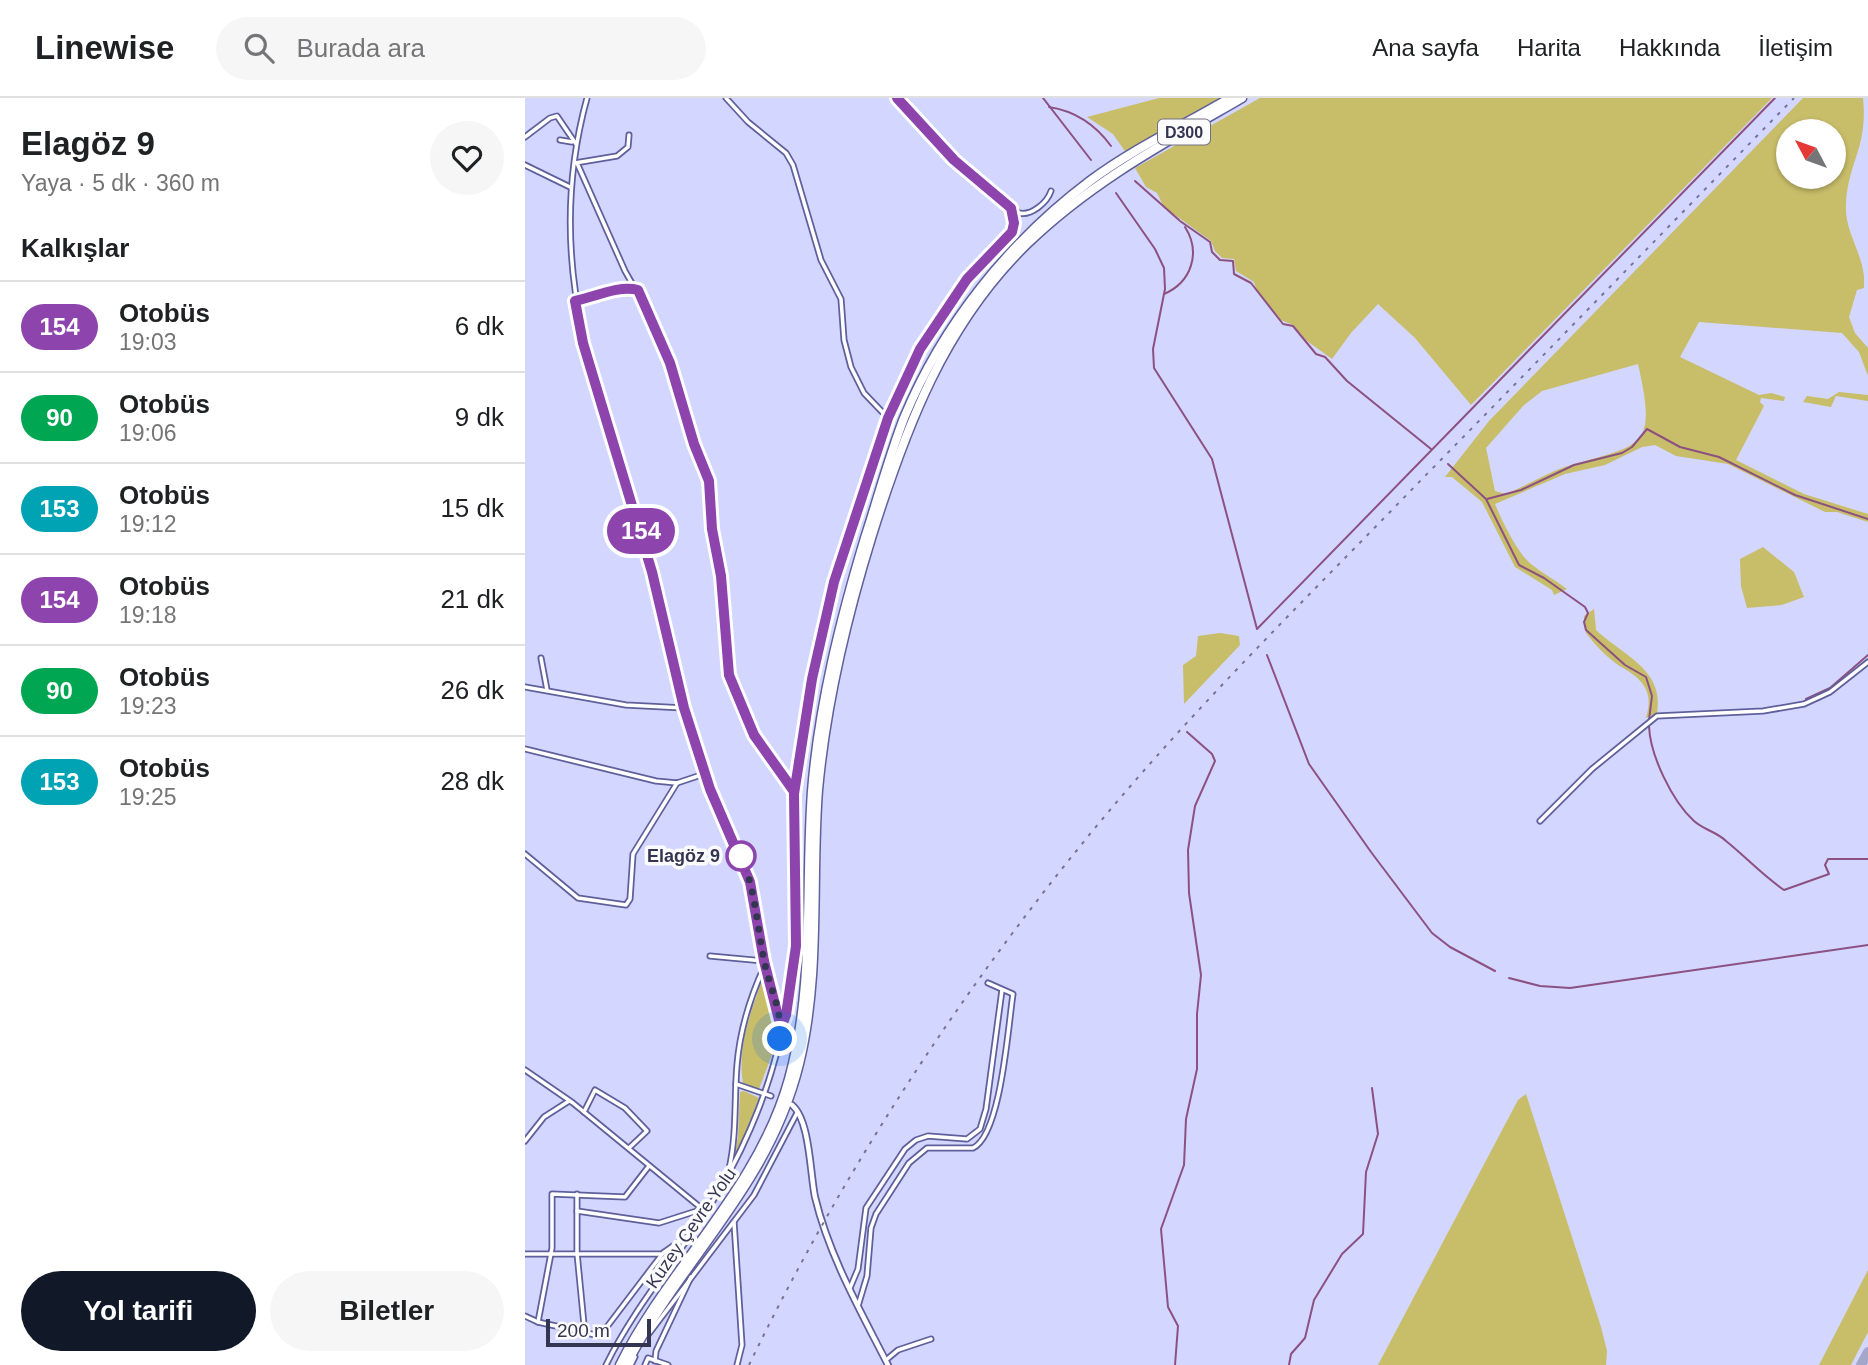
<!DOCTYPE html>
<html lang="tr">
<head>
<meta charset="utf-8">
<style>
  :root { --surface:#fff; --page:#f6f6f6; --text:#202124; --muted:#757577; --line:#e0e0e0; --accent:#111827 }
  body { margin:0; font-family:Arial,sans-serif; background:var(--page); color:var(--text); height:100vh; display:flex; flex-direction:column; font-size:26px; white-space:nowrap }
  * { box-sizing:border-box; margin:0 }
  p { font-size:23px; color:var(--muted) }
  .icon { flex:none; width:38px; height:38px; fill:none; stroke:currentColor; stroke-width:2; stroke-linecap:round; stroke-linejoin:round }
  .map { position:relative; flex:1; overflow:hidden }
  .details { display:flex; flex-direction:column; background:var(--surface); width:525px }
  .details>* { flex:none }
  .badge { padding:0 14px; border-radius:23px; font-size:24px; line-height:46px }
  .needle { width:46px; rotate:311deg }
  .buttons { position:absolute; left:1251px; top:21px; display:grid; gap:14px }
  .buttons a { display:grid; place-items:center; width:70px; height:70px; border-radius:50%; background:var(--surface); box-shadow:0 2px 5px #0004; font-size:35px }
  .scale { position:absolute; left:21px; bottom:18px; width:105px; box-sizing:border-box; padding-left:7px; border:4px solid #343550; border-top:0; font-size:19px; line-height:24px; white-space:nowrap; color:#343550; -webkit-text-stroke:5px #fbfbfb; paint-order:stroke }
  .you { position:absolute; width:35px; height:35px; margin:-18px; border:5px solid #fff; border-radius:50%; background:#1a73e8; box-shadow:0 0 0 10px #1a73e833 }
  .map>.badge { position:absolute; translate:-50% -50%; box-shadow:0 0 0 4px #fff }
  h2 { padding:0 21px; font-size:26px; line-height:63px }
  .round { display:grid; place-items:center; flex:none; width:74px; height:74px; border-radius:37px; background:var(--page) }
  .headline { display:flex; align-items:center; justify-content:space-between; height:119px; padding:0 21px }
  h1 { font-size:33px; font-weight:700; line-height:52px }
  .button { display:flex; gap:14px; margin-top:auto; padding:14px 21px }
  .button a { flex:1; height:80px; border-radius:42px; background:var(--accent); color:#fff; font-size:28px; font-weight:700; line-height:80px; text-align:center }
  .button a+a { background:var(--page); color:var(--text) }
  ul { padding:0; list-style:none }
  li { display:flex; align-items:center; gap:21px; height:91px; padding:0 21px; border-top:2px solid var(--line) }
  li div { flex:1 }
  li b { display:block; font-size:26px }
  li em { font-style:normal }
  li .badge { min-width:77px; font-weight:700; text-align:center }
  header { display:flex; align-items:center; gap:42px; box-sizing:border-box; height:98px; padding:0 35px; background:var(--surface); border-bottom:2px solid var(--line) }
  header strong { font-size:33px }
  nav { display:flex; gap:38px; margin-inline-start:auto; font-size:24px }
  .search { width:490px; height:63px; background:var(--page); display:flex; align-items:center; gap:18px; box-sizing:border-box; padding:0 24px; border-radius:38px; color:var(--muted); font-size:26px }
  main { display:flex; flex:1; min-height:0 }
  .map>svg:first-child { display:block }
  .green { fill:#c8bd69; fill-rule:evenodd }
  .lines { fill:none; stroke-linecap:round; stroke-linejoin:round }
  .stream { stroke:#8c5180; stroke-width:2 }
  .taxiway { stroke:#a4a6ca; stroke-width:10 }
  .minor-casing { stroke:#5f609b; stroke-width:7 }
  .tertiary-casing { stroke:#5f609b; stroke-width:8 }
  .trunk-casing { stroke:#5f609b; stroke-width:11 }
  .minor { stroke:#fff; stroke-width:3.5 }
  .tertiary { stroke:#fff; stroke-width:4.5 }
  .trunk { stroke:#fff; stroke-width:8 }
  .rail { stroke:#747596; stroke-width:2; stroke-dasharray:3.5 7; stroke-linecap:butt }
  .line-casing { stroke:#fff; stroke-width:16 }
  .line { stroke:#8e44ad; stroke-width:10 }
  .walk { stroke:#343550; stroke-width:7; stroke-dasharray:0 12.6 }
  .stop-dot { fill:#fff; stroke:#8e44ad; stroke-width:3.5 }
  .labels { text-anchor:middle; stroke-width:7; stroke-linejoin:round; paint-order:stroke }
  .shield { fill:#fbfbfb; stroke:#707083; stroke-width:2 }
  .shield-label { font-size:16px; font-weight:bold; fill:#343550 }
  .stop-label { font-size:18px; font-weight:bold; fill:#343550; stroke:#fbfbfb; text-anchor:end }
  .street-label { font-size:18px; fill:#343550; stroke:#fbfbfb }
</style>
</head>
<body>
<header>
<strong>Linewise</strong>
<div class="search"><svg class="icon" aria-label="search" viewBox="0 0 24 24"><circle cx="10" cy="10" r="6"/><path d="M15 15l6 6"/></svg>Burada ara</div>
<nav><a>Ana sayfa</a><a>Harita</a><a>Hakkında</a><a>İletişim</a></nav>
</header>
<main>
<section class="details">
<div class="headline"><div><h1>Elagöz 9</h1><p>Yaya · 5 dk · 360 m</p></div><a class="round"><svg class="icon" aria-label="heart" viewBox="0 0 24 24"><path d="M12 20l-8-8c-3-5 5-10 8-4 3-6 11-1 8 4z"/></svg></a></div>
<h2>Kalkışlar</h2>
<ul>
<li><span class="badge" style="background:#8e44ad;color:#fff">154</span><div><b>Otobüs</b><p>19:03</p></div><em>6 dk</em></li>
<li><span class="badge" style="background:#00a651;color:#fff">90</span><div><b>Otobüs</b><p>19:06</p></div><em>9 dk</em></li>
<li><span class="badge" style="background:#00a3b4;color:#fff">153</span><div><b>Otobüs</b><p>19:12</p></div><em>15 dk</em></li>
<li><span class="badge" style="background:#8e44ad;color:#fff">154</span><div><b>Otobüs</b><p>19:18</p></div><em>21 dk</em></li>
<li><span class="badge" style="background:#00a651;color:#fff">90</span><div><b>Otobüs</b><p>19:23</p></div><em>26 dk</em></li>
<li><span class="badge" style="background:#00a3b4;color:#fff">153</span><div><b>Otobüs</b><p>19:25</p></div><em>28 dk</em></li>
</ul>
<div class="button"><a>Yol tarifi</a><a>Biletler</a></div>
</section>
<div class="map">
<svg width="1343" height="1267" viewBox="0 0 1343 1267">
  <rect width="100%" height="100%" fill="#d3d6ff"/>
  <g class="green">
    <path d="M634 0H695L602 56 588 36 562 19Z"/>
    <path d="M735 0H1247L946 307 890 240 853 206 826 235 807 261 782 243 768 227 756 222 732 193 729 184 711 173 709 161 697 160 690 153 686 143 639 109 632 95 621 89 610 70Z"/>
    <path d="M1278 0H1338C1343 50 1323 64 1321 106 1319 132 1337 154 1339 179V190L1332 192 1324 219 1330 235 1343 250V278L1334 254 1317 235 1174 224 1155 259 1234 297 1246 295 1260 299 1259 303 1236 300 1235 304 1239 308 1211 362 1279 396 1343 416V424L1312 414H1300L1203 366 1151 358 1130 347 1117 349 1080 367 1040 376 970 406C976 421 993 456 1006 466 1017 475 1030 482 1042 491L1029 497 1027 492 990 469 957 404 927 379H920L964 323ZM1264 33H1309V79H1264ZM1113 266C1132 350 1119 346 1046 367 1023 374 1003 387 981 396L970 393 961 350 999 307 1017 293Z"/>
    <path d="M1314 294 1343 297V303L1311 298 1306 309 1278 304 1282 298 1303 301Z"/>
    <path d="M1238 449 1269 474 1279 499 1257 507 1222 510 1216 488 1215 461Z"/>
    <path d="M1069 511 1071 532C1099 558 1140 572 1132 616L1121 620C1129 595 1119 582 1098 570 1084 562 1070 547 1061 535L1059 518Z"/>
    <path d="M695 535 714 538 715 547 659 606 658 567 671 558 673 538Z"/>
    <path d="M240 884 253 920 254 938 234 991 218 985C212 951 225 916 236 885Z"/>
    <path d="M219 993 234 1000 208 1066 213 1039 215 994Z"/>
    <path d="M1001 996 1076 1229 1082 1253 1081 1267H853L993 1002Z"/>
    <path d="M1343 1172V1234L1326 1267H1294Z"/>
  </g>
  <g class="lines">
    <g class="stream">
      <path d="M518 0 566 62"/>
      <path d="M524 9C550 13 570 26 586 48"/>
      <path d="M610 83 654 122"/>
      <path d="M591 95 630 151 639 170 640 191 628 251 629 270 687 361 732 531 1250 0"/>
      <path d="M655 123 685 144 687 154 695 162 708 163 709 176 726 185 758 226 768 228 791 256 800 259 822 283 906 351"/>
      <path d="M639 196C667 184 676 154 660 129"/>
      <path d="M923 366 961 401 994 467 1019 480 1060 509 1063 515 1059 524 1061 532 1100 567 1121 579 1127 598 1124 622"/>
      <path d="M962 401 996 392 1049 367 1097 355 1107 349 1122 331 1155 349 1194 359 1270 397 1343 421"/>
      <path d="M742 557 784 666 846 754 907 835 925 849 970 873"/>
      <path d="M1281 601 1305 590 1343 557"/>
      <path d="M1124 628C1125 657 1147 703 1169 723 1179 732 1192 734 1201 743 1221 759 1237 777 1259 792L1304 776 1300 767 1303 761H1343"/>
      <path d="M984 880 1015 888 1045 890 1343 847"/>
      <path d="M650 1267 653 1228 643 1209 636 1131 659 1067 661 1021 672 971V916L676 877 664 795 663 752 670 708 690 663 687 656 662 634"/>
      <path d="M764 1267 766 1256 780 1240 789 1202 817 1156 838 1136 841 1074 853 1036 847 990"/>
    </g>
    <path class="taxiway" d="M1336 1267 1343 1254"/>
    <defs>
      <g id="minor">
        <path d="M62 0C14 175 79 302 125 467 146 539 157 612 182 683 193 715 212 743 223 776 233 806 232 838 241 868 247 891 260 917 255 941 242 1000 214 1063 181 1114 148 1165 108 1212 81 1267"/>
        <path d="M201 0 223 24 261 55 268 67 296 162 316 201 319 242 326 269 339 295 363 320"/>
        <path d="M372 0 429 62 494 115C506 118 522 105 526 93"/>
        <path d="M0 39 25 20 32 18 51 46"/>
        <path d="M35 42 47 44"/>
        <path d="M50 65 92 58 103 49 104 37"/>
        <path d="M52 65 100 173 129 224 184 383 187 431 196 478 204 577 229 637 268 694"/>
        <path d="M0 67 45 89"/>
        <path d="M50 203 97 190 111 191"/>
        <path d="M16 560 22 592"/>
        <path d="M0 589 101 607 159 610"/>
        <path d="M0 651 131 683 152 685 179 676"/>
        <path d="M1015 723 1067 671 1132 618 1238 613 1279 606 1305 594 1343 564"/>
        <path d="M0 756 53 800 101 807 105 801 108 756 152 685"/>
        <path d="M185 858 239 863"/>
        <path d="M257 928 262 917 270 848 269 696 287 581 309 484 363 320 395 251 442 181 487 134 489 125 486 110"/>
        <path d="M0 972 48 1005 181 1114"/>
        <path d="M211 986 246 998"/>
        <path d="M59 1014 70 992 100 1010 122 1033 104 1050"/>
        <path d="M0 1043 19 1019 44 1003"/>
        <path d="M204 1071C212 1036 209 1002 212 967 215 931 225 899 240 867"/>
        <path d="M52 1096V1155L60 1237"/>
        <path d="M52 1113 134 1125 178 1111"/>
        <path d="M209 1124 217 1247 212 1267"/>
        <path d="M0 1156H137"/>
        <path d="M325 1190 333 1171 341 1110 380 1051 391 1042 403 1038 442 1041 455 1031 461 1011 477 892"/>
        <path d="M333 1208 342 1178 346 1130 351 1116 384 1065 402 1050H448C476 1037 483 929 488 896L463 885"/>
        <path d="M0 1218 13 1224 75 1238 138 1155 164 1137"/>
        <path d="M13 1224 27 1150V1096L100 1099 124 1068"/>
        <path d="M123 1237 229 1097 272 1015"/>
        <path d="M361 1262 373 1252 406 1241"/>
        <path d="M130 1263 131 1253 166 1179"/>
        <path d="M106 1267 110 1259"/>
        <path d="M120 1267 123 1260 143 1267"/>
      </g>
      <path id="tertiary" d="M267 1007C285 1022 285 1075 290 1099 304 1158 336 1214 363 1267"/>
      <g id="trunk">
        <path d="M95 1267C145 1167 233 1092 264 981 290 888 280 789 287 693 294 607 315 523 340 440 353 400 364 359 379 320 418 226 484 144 565 83 608 51 659 27 705 0"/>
        <path d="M101 1267C157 1160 244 1088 274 966 296 877 286 782 293 692 301 605 321 521 347 437 381 329 419 227 502 146 566 84 641 44 717 0"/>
      </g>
    </defs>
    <use href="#minor" class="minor-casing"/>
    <use href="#tertiary" class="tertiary-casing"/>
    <use href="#trunk" class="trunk-casing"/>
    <use href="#minor" class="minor"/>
    <use href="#tertiary" class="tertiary"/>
    <use href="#trunk" class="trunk"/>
    <path class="rail" d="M224 1267C312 1085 422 914 548 757 655 623 779 503 898 380 1022 254 1145 127 1269 0"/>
  </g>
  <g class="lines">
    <defs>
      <path id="line" d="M268 692 229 637 204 577 196 478 187 431 184 383 169 346 145 265 113 192C93 187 70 199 50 203L58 245 127 474 159 610 185 691 225 784 239 863 256 930 261 917 271 848 269 696 287 581 309 484 363 320 395 251 442 181 487 134 489 125 486 110 429 62 372 0"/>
    </defs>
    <use href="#line" class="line-casing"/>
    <use href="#line" class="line"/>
    <path class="walk" d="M216 758C230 790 232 827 239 862 244 889 258 913 255 941"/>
  </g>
  <circle class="stop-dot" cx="216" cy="758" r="14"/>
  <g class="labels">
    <rect class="shield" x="633" y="21.5" width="52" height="25" rx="5"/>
    <g class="shield-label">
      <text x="659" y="40">D300</text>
    </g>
    <g class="stop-label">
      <text x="195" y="764">Elagöz 9</text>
    </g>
    <g class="street-label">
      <text transform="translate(166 1130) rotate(-55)" y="6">Kuzey Çevre Yolu</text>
    </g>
  </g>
</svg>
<div class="buttons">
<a><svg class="needle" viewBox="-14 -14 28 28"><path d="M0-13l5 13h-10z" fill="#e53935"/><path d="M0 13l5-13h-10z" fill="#757577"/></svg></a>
</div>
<div class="scale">200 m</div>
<div class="you" style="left:255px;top:941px"></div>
<b class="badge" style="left:116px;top:433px;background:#8e44ad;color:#fff">154</b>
</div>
</main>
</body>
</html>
